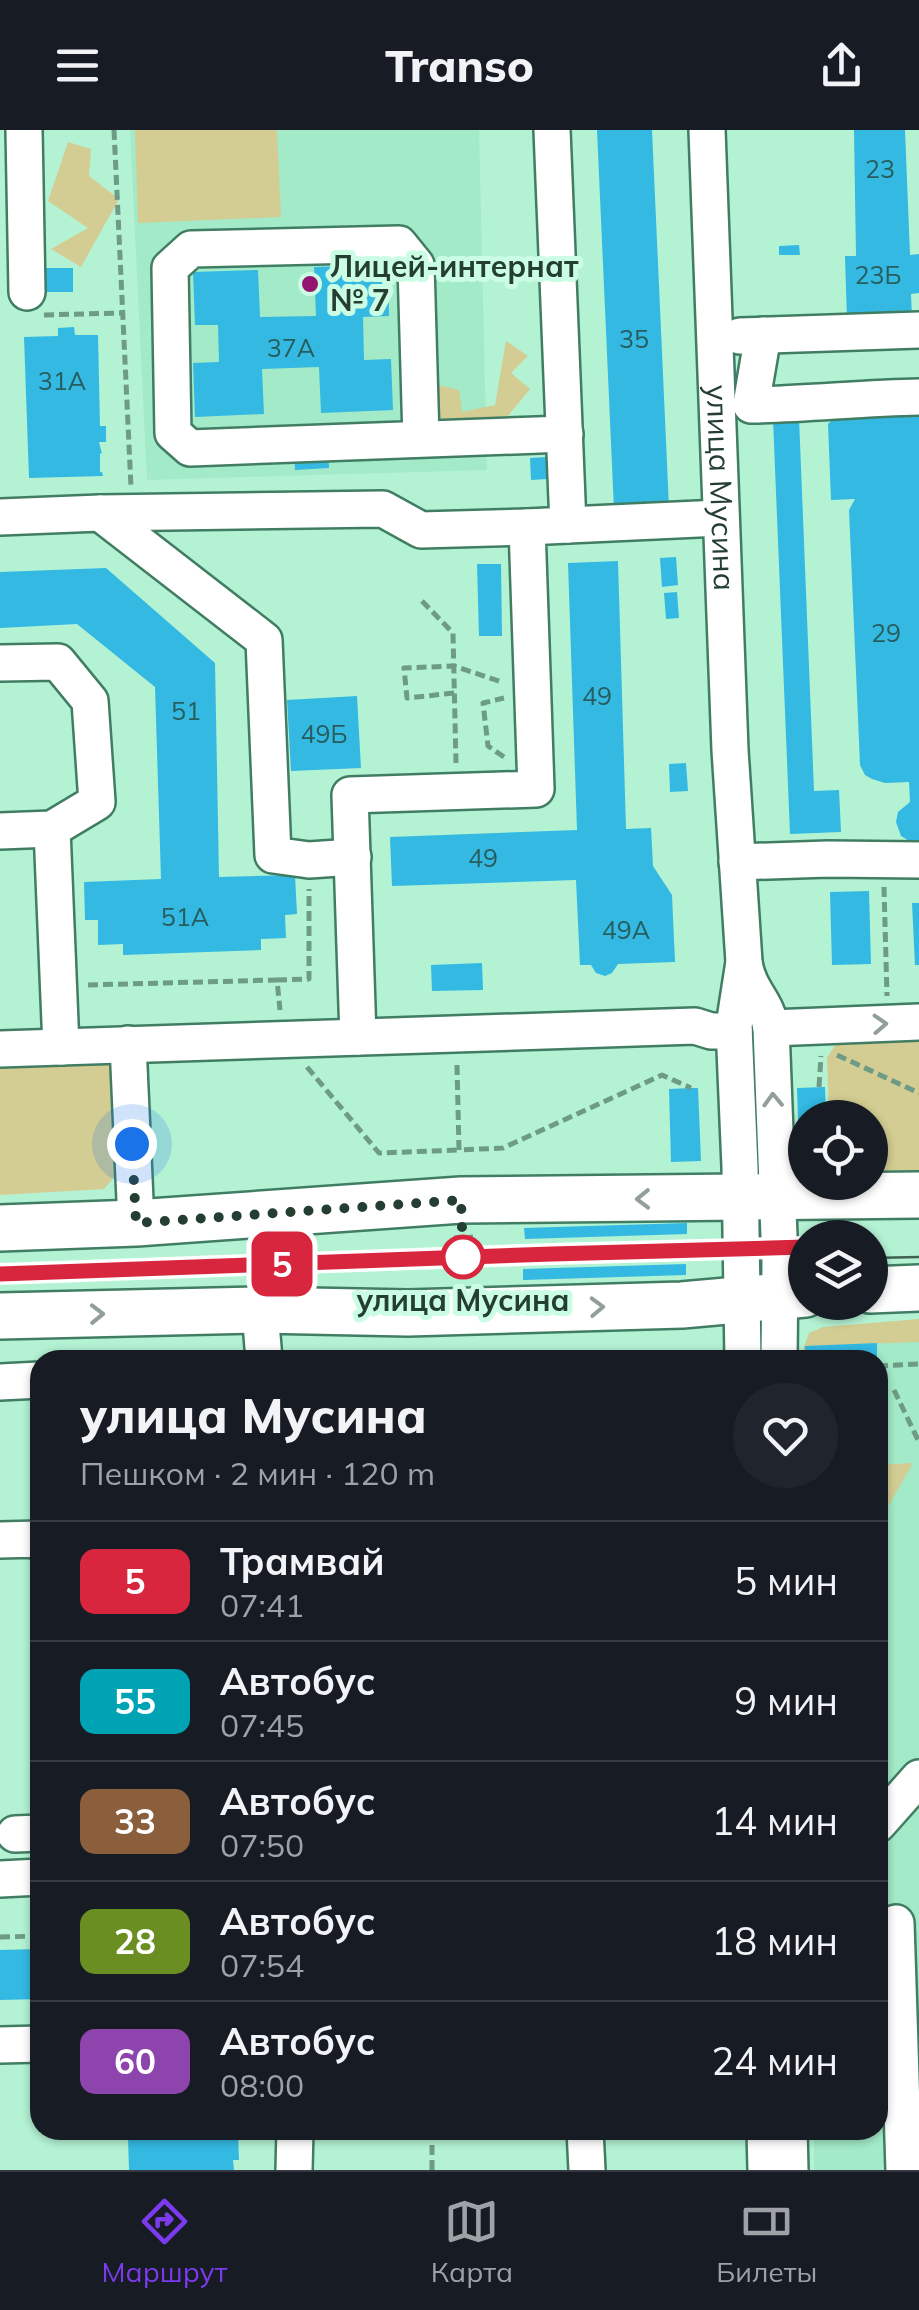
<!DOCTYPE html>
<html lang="ru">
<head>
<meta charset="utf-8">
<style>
  :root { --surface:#171b24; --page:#20242c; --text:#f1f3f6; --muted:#9ea1a6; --line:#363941; --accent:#7c3aed }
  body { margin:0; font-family:Mulish,sans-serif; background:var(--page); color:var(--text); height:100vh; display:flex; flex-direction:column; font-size:38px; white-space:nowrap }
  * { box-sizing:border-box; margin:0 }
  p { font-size:32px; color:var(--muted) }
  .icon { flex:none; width:55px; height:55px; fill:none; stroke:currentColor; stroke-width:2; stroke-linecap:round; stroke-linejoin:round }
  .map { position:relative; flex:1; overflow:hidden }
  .sheet { position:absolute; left:30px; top:1220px; width:858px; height:790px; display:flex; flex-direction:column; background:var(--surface); border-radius:30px; box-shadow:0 2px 8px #0004 }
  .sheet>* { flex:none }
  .badge { padding:0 20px; border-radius:15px; font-size:35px; line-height:65px }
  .fabs { position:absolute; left:788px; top:970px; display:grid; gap:20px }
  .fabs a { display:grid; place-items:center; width:100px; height:100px; border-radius:50%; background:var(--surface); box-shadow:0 2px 8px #0004; font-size:50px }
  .you { position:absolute; width:50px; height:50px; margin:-25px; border:8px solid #fff; border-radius:50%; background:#1a73e8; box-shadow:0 0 0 15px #1a73e833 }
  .map>.badge { position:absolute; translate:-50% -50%; box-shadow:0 0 0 5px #fff }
  .round { display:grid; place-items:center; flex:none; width:105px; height:105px; border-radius:52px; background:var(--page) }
  .headline { display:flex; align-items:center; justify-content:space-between; height:170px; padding:0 50px }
  h1 { font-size:48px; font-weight:800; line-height:75px }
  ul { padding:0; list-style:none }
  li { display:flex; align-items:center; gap:30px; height:120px; padding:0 50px; border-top:2px solid var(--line) }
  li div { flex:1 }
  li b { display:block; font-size:38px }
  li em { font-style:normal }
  li .badge { min-width:110px; font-weight:700; text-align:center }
  header { display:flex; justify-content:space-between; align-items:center; height:130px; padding:0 50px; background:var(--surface); font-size:45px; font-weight:800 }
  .menu { display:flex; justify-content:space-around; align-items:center; height:140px; border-top:2px solid var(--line); background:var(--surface); font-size:28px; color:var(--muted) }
  .menu a { display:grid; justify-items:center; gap:5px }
  .menu .active { color:var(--accent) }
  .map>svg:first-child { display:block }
  .built { fill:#a2eac8 }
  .green { fill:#d3cd93 }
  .building { fill:#33b9e2 }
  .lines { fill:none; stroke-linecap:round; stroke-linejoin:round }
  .minor-casing { stroke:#417d63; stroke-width:40 }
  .major-casing { stroke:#417d63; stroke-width:50 }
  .path { stroke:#6e9b86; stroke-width:5; stroke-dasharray:10 5; stroke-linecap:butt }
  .minor { stroke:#fff; stroke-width:35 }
  .major { stroke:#fff; stroke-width:45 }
  .tram { stroke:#406152; stroke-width:2.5 }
  .oneway { stroke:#929e98 }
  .line-casing { stroke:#fff; stroke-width:22 }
  .line { stroke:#d7263d; stroke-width:15 }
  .walk { stroke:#243e32; stroke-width:10; stroke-dasharray:0 18 }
  .poi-dot { fill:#941570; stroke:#cbfce4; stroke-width:4 }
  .stop-dot { fill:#fff; stroke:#d7263d; stroke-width:5 }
  .labels { text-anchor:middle; stroke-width:10; stroke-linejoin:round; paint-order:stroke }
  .number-label { font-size:25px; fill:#285d5e }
  .poi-label { font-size:30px; font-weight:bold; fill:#243e32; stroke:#cbfce4; text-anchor:start }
  .street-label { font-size:30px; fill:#243e32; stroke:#cbfce4 }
  .stop-label { font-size:30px; font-weight:bold; fill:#243e32; stroke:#cbfce4 }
</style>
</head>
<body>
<header><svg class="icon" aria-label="menu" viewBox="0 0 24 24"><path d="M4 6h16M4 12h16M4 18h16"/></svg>Transo<svg class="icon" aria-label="share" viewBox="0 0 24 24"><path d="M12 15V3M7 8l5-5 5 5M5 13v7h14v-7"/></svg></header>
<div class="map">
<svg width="919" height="2040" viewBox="0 0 919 2040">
  <rect width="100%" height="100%" fill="#b4f2d4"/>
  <g class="built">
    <path d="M130 0H479L487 340 147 350Z"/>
    <path d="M919 1192V2040H814V2000H878V1230H802L811 1206Z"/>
  </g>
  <g class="green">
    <path d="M135 0H277L281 87 138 93Z"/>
    <path d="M68 12 91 19 89 46 119 69 81 137 51 119 88 98 48 71Z"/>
    <path d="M506 211 528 226 511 243 530 259 503 292 449 303 431 283 434 254 459 260 462 282 495 275Z"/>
    <path d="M919 909V1040L870 1041V988L829 987 827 928 837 912Z"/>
    <path d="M100 925 127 955V1032L104 1059 0 1065V929Z"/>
    <path d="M919 1189V1212L806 1216V1230H799L809 1203 823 1197Z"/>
    <path d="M281 1220 464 1225 591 1221 590 1230H273Z"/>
    <path d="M225 1223 232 1230H44Z"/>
    <path d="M913 1333 878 1394V1335Z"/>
  </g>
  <g class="building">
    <path d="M597 0H652L669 378 614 380Z"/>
    <path d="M854 0H905L910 125 919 124V163L911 164 912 188 847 190 845 126H856Z"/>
    <path d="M799 115 800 125H779V116Z"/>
    <path d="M388 135 389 186 363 187 364 230 391 229 393 280 321 283 319 237 262 239 264 284 195 287 193 233 219 232 218 195H195L193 142 258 140 260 187 316 186 314 137Z"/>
    <rect x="45" y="138" width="28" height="24"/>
    <path d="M74 197 75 205H98L100 296H106V312H99L102 324 100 323V342H102L103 346 29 348 24 207 58 206V198Z"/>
    <path d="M919 278V712H911L901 706 896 692 898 682 910 672 909 652 885 653 872 649 865 645 860 635 849 380 855 369 831 370 828 294 842 280Z"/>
    <path d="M799 288 814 661 839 660 841 702 790 704 773 289Z"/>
    <path d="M328 320 329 338 295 340 294 322Z"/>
    <path d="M546 327 547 349 531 350 530 328Z"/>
    <path d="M676 427 678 455 662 457 660 428Z"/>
    <path d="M618 431 626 699 651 698 653 736 672 765 675 832 618 834 612 843 605 846 596 843 591 835H580L576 750 392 756 390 707 577 700 568 433Z"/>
    <path d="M477 434H501L502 506H479Z"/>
    <path d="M106 438 215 533 219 747 295 745 297 784 285 785 286 808 261 809V820L123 825V814L98 815V790H85L84 752 161 749 155 557 77 494 0 498V442Z"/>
    <path d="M677 462 679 488 666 489 664 463Z"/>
    <path d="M357 566 361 638 291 641 287 570Z"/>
    <path d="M686 633 688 661 670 662 669 634Z"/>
    <path d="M869 761 871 834 832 835 830 762Z"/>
    <path d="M912 773H919V835H915Z"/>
    <path d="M482 833 483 860 432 861 431 835Z"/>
    <path d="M825 957 826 988H805V1025H799L797 958Z"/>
    <path d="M691 958H698L701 1031 671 1032 669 959Z"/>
    <path d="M687 1093V1104L525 1109 524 1098Z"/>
    <path d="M686 1134V1145L523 1150V1139Z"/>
    <path d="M877 1213V1230H806L805 1216Z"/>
    <path d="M685 1223 686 1230H613V1225Z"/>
    <path d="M40 1819V1869L0 1870V1820Z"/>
    <path d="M238 2002 239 2030H233L234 2040H129L128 2007Z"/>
  </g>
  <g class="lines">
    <defs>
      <g id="minor">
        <path d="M24 0 27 162"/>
        <path id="s1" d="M707 0 730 620 744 832 734 896 740 1037 743 1230"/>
        <path d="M763 205 751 275C807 274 863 268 919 267"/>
        <path d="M740 206 919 200"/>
        <path d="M421 309 416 135 399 114 191 119 170 138 173 303 190 318 565 304"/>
        <path d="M100 383 383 379 421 400 527 397"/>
        <path d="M0 387 100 383 264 510 273 725 309 730 353 727"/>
        <path d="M568 395 720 388"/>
        <path d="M0 533 58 532 90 571 97 672 52 699 0 701"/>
        <path d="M52 699 61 917"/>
        <path d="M737 732 828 729 919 730"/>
        <path d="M744 833C749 862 767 872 771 898L780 1132 779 1230"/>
        <path d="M771 898 919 892"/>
        <path d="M358 907 350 665 536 659 527 397 568 395 552 0"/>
        <path d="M128 914 136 1093"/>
        <path d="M0 919 695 896 711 901H734"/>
        <path d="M260 1180 264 1230"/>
        <path d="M0 1252 40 1250"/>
        <path d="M0 1410 39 1409 40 1413"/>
        <path d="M878 1694 919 1648"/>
        <path d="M15 1704 40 1703"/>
        <path d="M0 1749 40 1747"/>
        <path d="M896 1793 904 2040"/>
        <path d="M0 1915 40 1914"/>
        <path d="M585 2000 587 2040"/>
        <path d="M765 2000 766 2040"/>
        <path d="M789 2000 790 2040"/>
        <path d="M294 2040 295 2000"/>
      </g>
      <g id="major">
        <path d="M0 1098 136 1093 461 1070 919 1065"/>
        <path d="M870 1160 919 1158"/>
        <path d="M0 1186 260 1180 408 1183 682 1175 805 1164"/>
      </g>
    </defs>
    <use href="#minor" class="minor-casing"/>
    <use href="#major" class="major-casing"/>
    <g class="path">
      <path d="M114 0 131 357"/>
      <path d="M44 185 123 183"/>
      <path d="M422 471 453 503 456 633"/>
      <path d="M454 563 407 568 404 538 454 536 502 552"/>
      <path d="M504 627 488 616 483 573 504 568"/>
      <path d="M884 757 887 866"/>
      <path d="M277 850 309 849V759"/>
      <path d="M88 855 277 850 280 880"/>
      <path d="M837 925 919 963"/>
      <path d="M457 935 459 1020 503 1018 662 945 691 958"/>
      <path d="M307 937 379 1023 459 1020"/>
      <path d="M819 957 821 926"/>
      <path d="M454 1108 473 1107"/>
      <path d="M878 1236 919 1234"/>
      <path d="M894 1260 919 1312"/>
      <path d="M0 1807 40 1806"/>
      <path d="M432 2000V2040"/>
    </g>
    <use href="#minor" class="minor"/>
    <use href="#major" class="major"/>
    <g class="tram">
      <path d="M870 1128 919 1127"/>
      <path d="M0 1144 551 1124 805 1117"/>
    </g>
  </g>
  <defs><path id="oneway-chevron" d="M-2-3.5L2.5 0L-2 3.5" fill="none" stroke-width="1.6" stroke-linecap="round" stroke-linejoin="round" transform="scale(2.5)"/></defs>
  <g class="oneway">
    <use href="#oneway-chevron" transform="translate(880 894) rotate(-3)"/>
    <use href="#oneway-chevron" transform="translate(773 970) rotate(-92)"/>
    <use href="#oneway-chevron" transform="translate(643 1069) rotate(179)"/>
    <use href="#oneway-chevron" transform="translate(597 1177) rotate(-2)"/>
    <use href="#oneway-chevron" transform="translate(97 1184) rotate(-1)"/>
  </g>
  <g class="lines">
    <defs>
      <path id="line" d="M0 1144 552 1124 805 1117"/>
    </defs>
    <use href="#line" class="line-casing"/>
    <use href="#line" class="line"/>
    <path class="walk" d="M132 1014 136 1093 461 1070 463 1127"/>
  </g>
  <circle class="poi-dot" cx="310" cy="154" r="10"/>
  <circle class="stop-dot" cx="463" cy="1127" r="20"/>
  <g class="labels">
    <g class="number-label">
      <text x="880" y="48">23</text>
      <text x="878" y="154">23Б</text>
      <text x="634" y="218">35</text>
      <text x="291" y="227">37А</text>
      <text x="62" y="260">31А</text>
      <text x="886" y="512">29</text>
      <text x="597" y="575">49</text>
      <text x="186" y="590">51</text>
      <text x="324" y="613">49Б</text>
      <text x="483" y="737">49</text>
      <text x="185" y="796">51А</text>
      <text x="626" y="809">49А</text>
    </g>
    <g class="poi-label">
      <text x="330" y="147">Лицей-интернат<tspan x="330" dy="34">№ 7</tspan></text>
    </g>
    <g class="street-label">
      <text dy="10" stroke="none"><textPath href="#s1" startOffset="358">улица Мусина</textPath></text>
    </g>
    <g class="stop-label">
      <text x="463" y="1181">улица Мусина</text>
    </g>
  </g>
</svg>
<div class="fabs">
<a><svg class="icon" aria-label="locate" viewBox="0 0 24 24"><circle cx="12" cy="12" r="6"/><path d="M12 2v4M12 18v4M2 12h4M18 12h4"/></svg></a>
<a><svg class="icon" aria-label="layers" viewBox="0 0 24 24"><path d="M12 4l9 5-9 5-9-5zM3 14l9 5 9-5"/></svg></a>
</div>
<div class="you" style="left:132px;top:1014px"></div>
<b class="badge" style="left:282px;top:1134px;background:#d7263d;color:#fff">5</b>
<section class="sheet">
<div class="headline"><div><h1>улица Мусина</h1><p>Пешком · 2 мин · 120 m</p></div><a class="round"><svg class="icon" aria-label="heart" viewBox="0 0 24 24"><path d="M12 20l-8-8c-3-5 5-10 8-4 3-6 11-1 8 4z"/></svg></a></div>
<ul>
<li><span class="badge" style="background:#d7263d;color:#fff">5</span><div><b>Трамвай</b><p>07:41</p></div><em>5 мин</em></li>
<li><span class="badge" style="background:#00a3b4;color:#fff">55</span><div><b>Автобус</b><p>07:45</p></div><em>9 мин</em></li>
<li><span class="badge" style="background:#8b5e3c;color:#fff">33</span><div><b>Автобус</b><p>07:50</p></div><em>14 мин</em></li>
<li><span class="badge" style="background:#6b8e23;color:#fff">28</span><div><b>Автобус</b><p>07:54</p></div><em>18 мин</em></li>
<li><span class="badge" style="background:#8e44ad;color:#fff">60</span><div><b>Автобус</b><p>08:00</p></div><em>24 мин</em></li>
</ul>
</section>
</div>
<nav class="menu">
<a class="active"><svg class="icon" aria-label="directions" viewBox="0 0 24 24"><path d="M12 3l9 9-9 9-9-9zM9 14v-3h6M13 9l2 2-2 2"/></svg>Маршрут</a>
<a><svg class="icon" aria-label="map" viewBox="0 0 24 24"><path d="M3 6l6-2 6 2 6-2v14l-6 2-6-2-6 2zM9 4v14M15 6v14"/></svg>Карта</a>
<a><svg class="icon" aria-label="tickets" viewBox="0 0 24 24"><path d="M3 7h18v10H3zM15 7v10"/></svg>Билеты</a>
</nav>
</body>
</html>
